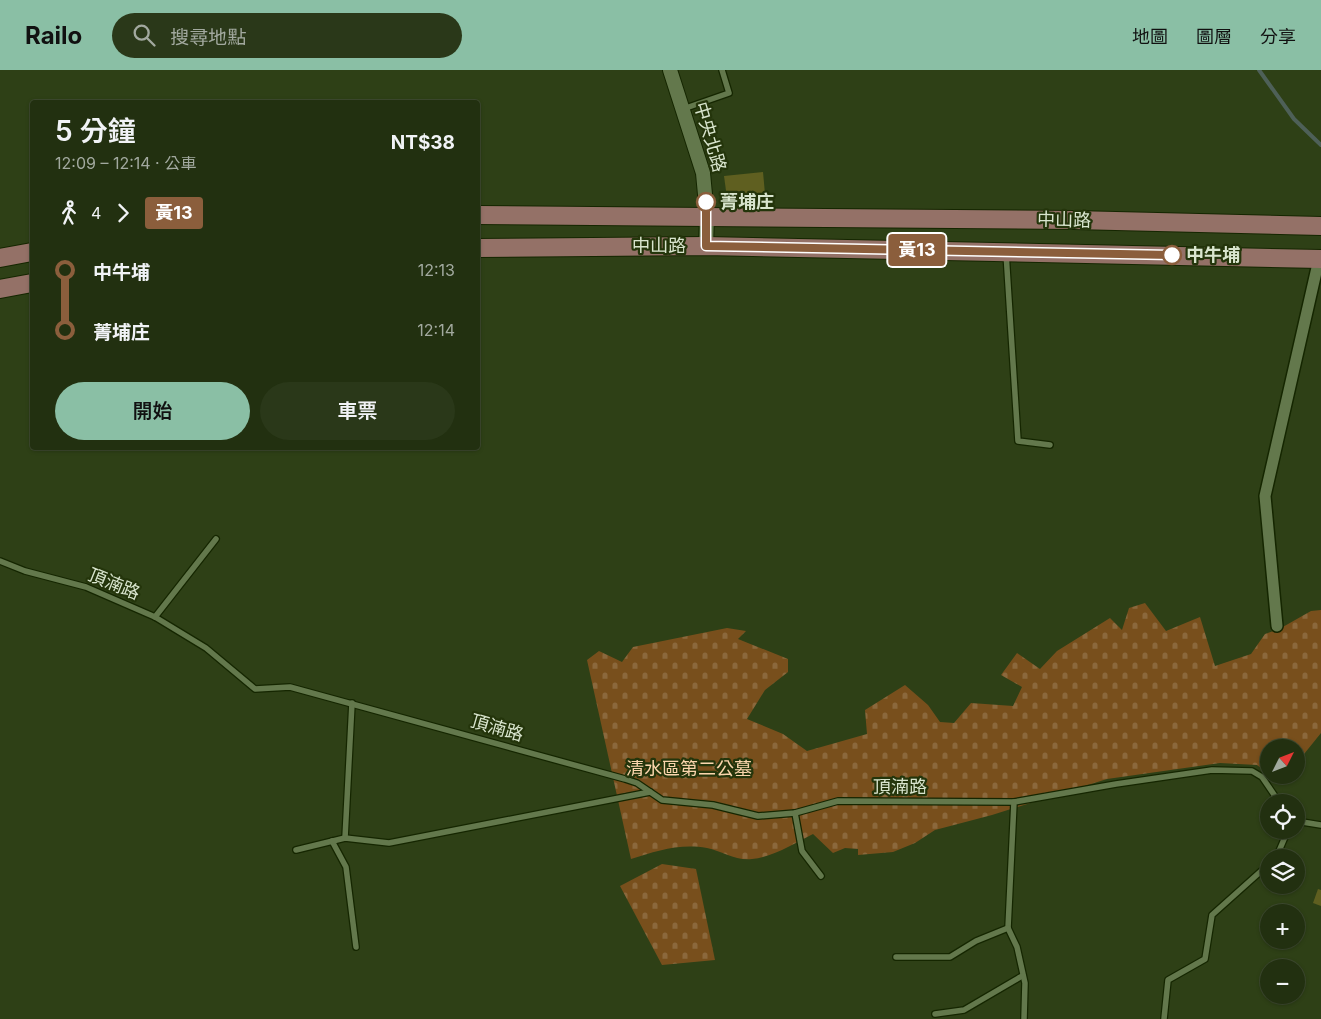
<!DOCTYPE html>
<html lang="zh-TW">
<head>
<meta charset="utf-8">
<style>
  :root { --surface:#223010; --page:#2a3819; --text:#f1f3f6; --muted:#a2a99f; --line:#3f4b30; --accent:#8abfa5 }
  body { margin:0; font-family:Inter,"Noto Sans TC",sans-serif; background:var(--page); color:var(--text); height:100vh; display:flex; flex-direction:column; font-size:19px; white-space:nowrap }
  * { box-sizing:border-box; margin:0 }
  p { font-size:16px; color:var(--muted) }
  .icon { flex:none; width:28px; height:28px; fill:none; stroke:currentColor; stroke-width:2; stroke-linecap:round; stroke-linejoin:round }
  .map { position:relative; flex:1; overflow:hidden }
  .details { position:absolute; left:30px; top:30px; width:450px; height:350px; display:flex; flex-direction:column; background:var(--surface); border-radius:5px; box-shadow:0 1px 4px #0004,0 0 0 1px var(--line) }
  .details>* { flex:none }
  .badge { padding:0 10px; border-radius:4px; font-size:18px; line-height:32px }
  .needle { width:32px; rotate:48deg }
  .buttons { position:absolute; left:1260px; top:669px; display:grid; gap:10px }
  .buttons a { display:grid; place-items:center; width:45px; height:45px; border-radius:50%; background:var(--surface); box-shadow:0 1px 4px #0004,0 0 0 1px var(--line); font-size:25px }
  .map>.badge { position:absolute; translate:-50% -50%; box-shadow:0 0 0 2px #fff }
  .legs { display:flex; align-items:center; gap:8px; height:55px; padding:0 25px; font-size:16px }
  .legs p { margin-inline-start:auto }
  .head { display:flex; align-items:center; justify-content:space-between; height:85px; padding:0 25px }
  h1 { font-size:28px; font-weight:600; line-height:38px }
  .primary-button { display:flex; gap:10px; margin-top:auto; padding:10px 25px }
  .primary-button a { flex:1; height:58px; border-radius:30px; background:var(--accent); color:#111; font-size:20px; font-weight:600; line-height:58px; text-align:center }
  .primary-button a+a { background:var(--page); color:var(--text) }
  ul { padding:0 25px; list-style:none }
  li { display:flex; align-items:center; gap:18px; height:60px; font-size:19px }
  li i { display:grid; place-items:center; width:8px; height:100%; margin:0 6px; background:currentColor }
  li i::after { content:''; width:12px; height:12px; margin:-6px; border:4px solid; border-radius:50%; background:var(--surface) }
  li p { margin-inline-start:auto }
  li:first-child i { background:linear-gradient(#0000 50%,currentColor 0) }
  li:last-child i { background:linear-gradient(currentColor 50%,#0000 0) }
  header { display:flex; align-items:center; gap:30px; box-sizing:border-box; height:70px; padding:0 25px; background:var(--accent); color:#111 }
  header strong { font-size:24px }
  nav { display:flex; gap:28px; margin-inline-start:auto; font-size:18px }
  .search { width:350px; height:45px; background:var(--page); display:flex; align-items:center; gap:12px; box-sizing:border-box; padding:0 18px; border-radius:28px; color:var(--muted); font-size:19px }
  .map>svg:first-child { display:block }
  .cemetery { fill:url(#cemetery-stones) }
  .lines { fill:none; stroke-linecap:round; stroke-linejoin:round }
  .stream { stroke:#4e6058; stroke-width:4 }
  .building { fill:#5f5f20 }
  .service-casing { stroke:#152600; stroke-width:8 }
  .minor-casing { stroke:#152600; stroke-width:14 }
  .tertiary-casing { stroke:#152600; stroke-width:16 }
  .primary-casing { stroke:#152600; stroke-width:20 }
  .service { stroke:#63784c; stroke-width:5.5 }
  .minor { stroke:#63784c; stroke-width:11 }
  .tertiary { stroke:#63784c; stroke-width:14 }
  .primary { stroke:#947167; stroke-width:18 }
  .line-1-casing { stroke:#fff; stroke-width:11 }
  .line-1 { stroke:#8b5e3c; stroke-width:8 }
  .stop-1-dot { fill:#fff; stroke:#8b5e3c; stroke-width:2.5 }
  .labels { text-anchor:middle; stroke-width:4.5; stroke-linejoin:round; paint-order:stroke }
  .street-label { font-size:18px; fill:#d9e5ce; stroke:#24350b }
  .stop-label { font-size:18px; font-weight:bold; fill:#d9e5ce; stroke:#24350b; text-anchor:start }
  .park-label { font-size:18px; fill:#fad5ac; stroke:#24350b }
</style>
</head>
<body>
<header>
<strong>Railo</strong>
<div class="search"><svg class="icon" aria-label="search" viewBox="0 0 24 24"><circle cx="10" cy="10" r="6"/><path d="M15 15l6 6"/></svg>搜尋地點</div>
<nav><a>地圖</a><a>圖層</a><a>分享</a></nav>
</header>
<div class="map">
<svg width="1321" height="949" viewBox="0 0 1321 949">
  <defs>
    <pattern id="cemetery-stones" width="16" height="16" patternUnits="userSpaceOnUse" patternTransform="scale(1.25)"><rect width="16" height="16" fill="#784f1c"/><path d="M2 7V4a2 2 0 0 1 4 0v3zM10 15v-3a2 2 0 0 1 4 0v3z" fill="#8b683c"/></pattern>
  </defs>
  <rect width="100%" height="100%" fill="#2e4016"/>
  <g class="cemetery">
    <path d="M1145 533 1166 561 1200 547 1215 596 1251 584 1265 564 1281 558 1311 541 1321 540V663L1300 689 1296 691V678H1269V702H1266L1257 695 1220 693 1107 709 992 745 935 760 915 773 893 782 858 785V779L845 778 833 783 813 764C795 773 773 787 752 789 736 791 722 781 707 778 680 773 656 781 631 789L587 590 599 581 622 592 633 577 727 558 746 561 738 569 788 589V602L765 620 747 649 783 664 807 681 867 664 865 640 905 615 928 635 940 652 954 653 971 633 1013 636 1022 617 1001 605 1017 583 1040 599 1057 581 1110 548 1122 560 1129 538Z"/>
    <path d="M662 794 696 799 715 890 662 895 620 816Z"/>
  </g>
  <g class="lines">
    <path class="stream" d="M1259 0 1294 49 1321 75"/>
  </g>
  <g class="building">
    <path d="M763 102 765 124 727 128 724 106Z"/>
    <path d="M1318 819 1321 820V836L1313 833Z"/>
  </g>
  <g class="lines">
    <defs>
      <g id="service">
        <path d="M683 39 729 23 722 0"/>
        <path d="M1006 183 1018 371 1050 375"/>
        <path d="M0 491 25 501 86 517 155 547 206 578 255 619 290 617 625 709 637 713 662 730 713 735 758 746 795 743 838 731 1014 732 1116 714 1212 700 1252 701 1262 707 1279 732"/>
        <path d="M155 547 216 469"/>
        <path d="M1014 732 1008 858 1017 877 1025 913 1024 949"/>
        <path d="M795 743 802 781 821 806"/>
        <path d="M1296 751 1321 755"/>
        <path d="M345 768 352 633"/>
        <path d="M332 771 346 797 356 877"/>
        <path d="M296 780 345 768 389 773 650 722"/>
        <path d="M1276 788 1288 760"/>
        <path d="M896 887H950L976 871 1008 858"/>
        <path d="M935 944 964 940 1022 906"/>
        <path d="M1164 949 1168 910 1205 889 1212 845 1269 794"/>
      </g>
      <path id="minor" d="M1277 556 1265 426 1319 189"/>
      <path id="tertiary" d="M670 0 703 103 707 146 706 176"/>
      <g id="primary">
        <path d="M478 145 1074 150 1321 156"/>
        <path d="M478 178 706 176 1321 189"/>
        <path d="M0 188 32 182"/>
        <path d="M0 219 32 213"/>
      </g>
    </defs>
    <use href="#service" class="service-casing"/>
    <use href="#minor" class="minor-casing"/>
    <use href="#tertiary" class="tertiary-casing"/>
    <use href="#primary" class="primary-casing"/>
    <use href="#service" class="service"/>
    <use href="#minor" class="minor"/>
    <use href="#tertiary" class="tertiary"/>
    <use href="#primary" class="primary"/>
  </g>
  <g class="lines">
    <defs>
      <path id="line-1" d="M706 132V176L1172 185"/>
    </defs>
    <use href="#line-1" class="line-1-casing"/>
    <use href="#line-1" class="line-1"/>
  </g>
  <g class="stop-1-dot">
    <circle cx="706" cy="132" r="9"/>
    <circle cx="1172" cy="185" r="9"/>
  </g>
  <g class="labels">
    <g class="street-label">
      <text transform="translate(710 67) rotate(74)" y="6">中央北路</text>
      <text transform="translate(1064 150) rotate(1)" y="6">中山路</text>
      <text x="659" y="182">中山路</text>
      <text transform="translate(114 514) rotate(22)" y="6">頂湳路</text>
      <text transform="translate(497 658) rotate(16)" y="6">頂湳路</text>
      <text x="900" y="723">頂湳路</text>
    </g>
    <g class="stop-label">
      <text x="720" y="138">菁埔庄</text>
      <text x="1186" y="191">中牛埔</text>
    </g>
    <g class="park-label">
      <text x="689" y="705">清水區第二公墓</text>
    </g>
  </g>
</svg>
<div class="buttons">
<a><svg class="needle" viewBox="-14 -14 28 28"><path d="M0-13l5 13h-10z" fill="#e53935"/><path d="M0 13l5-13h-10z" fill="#a2a99f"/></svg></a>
<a><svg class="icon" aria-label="locate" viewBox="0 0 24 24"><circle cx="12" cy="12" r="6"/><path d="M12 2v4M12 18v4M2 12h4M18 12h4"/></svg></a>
<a><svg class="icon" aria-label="layers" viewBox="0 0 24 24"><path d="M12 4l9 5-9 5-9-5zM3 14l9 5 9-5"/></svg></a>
<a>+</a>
<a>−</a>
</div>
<b class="badge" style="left:917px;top:180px;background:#8b5e3c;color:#fff">黃13</b>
<section class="details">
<div class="head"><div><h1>5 分鐘</h1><p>12:09 – 12:14 · 公車</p></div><b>NT$38</b></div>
<div class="legs"><svg class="icon" aria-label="walk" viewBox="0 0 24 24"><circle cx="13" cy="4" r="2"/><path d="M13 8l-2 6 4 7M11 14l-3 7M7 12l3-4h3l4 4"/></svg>4<svg class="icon" aria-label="forward" viewBox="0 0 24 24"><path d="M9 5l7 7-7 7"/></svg><b class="badge" style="background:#8b5e3c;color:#fff">黃13</b></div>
<ul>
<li><i style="color:#8b5e3c"></i><b>中牛埔</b><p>12:13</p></li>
<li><i style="color:#8b5e3c"></i><b>菁埔庄</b><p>12:14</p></li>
</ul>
<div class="primary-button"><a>開始</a><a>車票</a></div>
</section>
</div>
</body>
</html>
